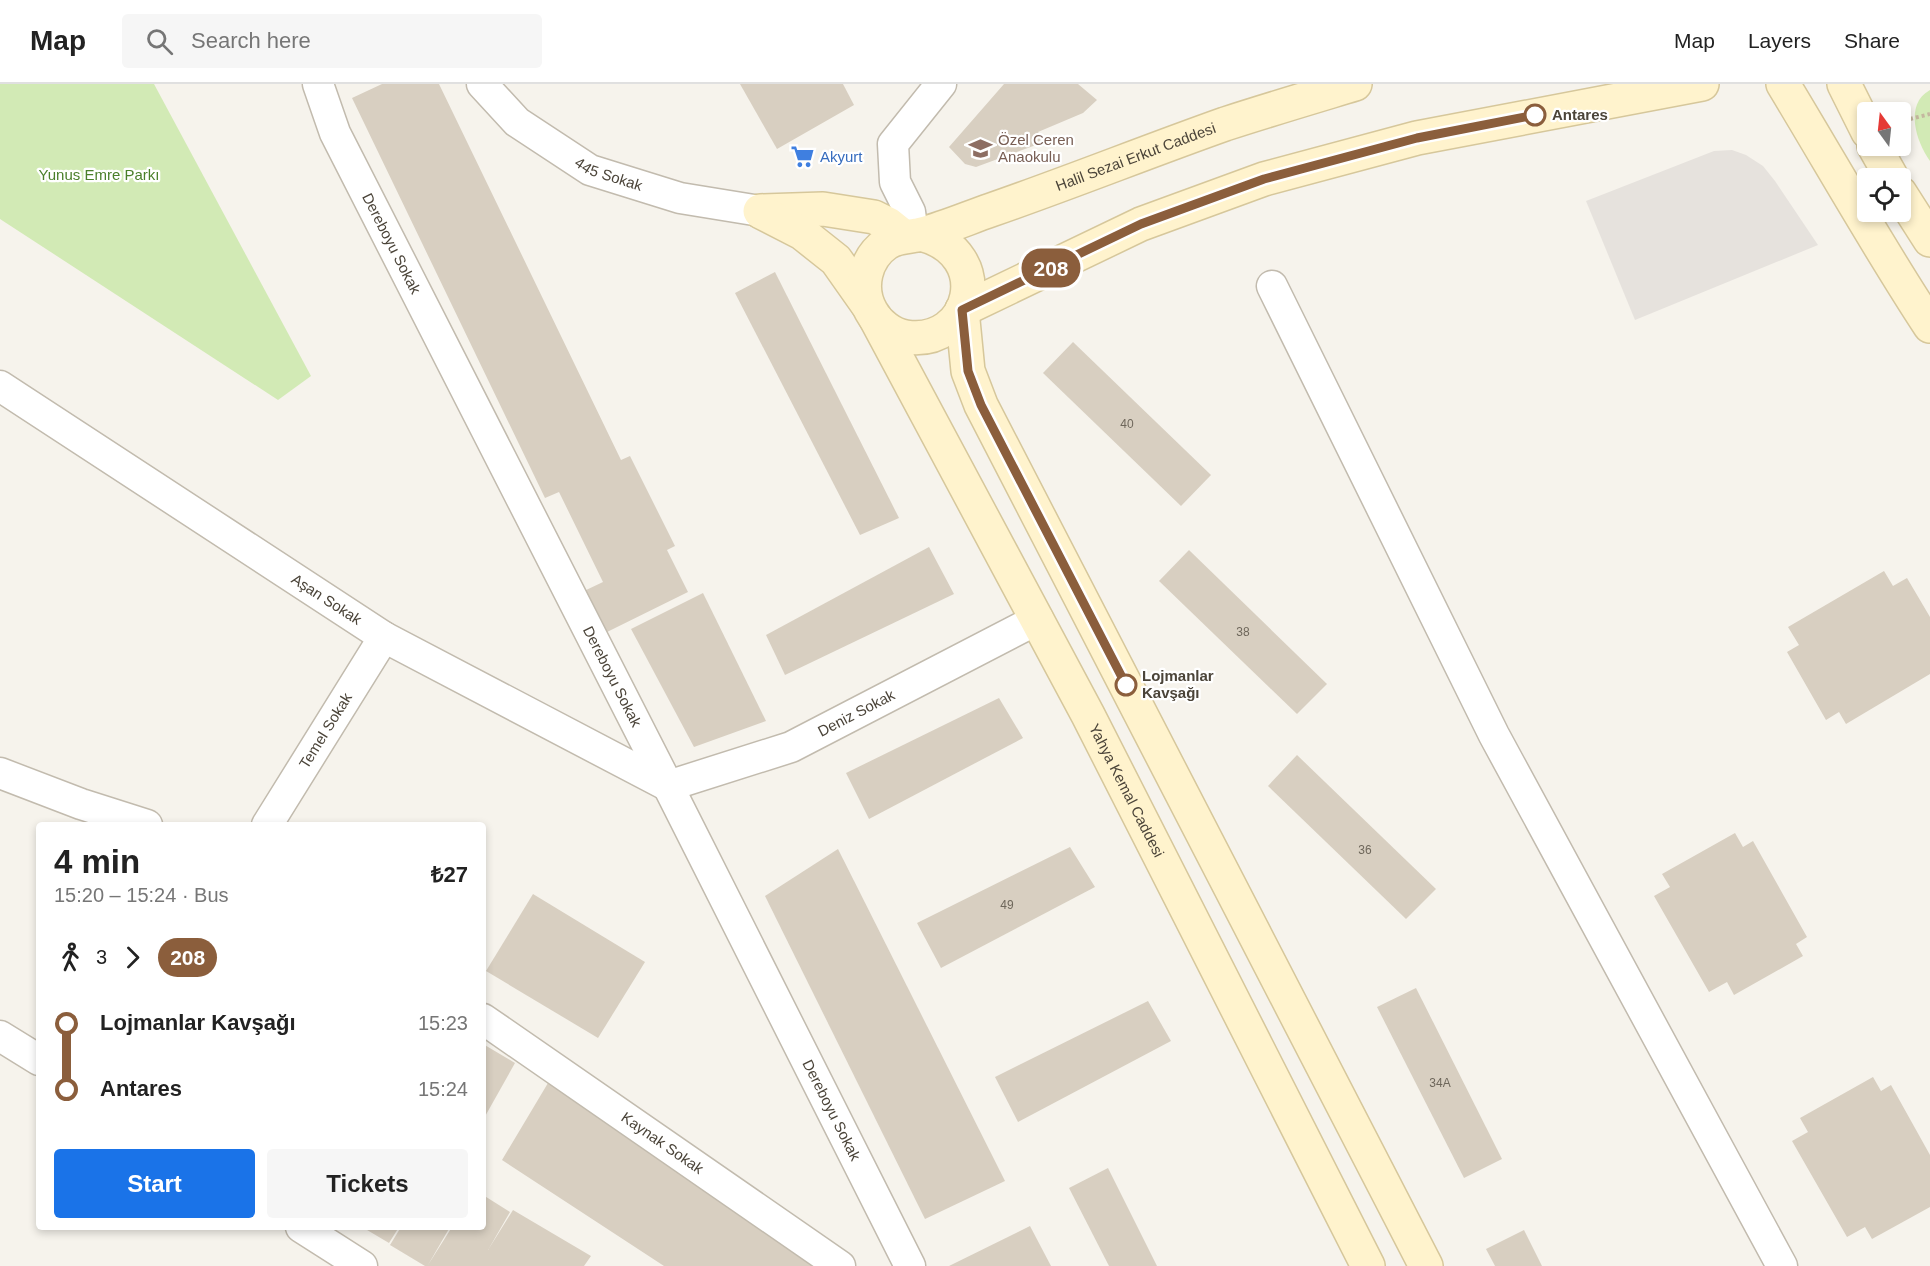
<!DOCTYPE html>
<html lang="en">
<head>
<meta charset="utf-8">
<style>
  :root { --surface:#fff; --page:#f6f6f6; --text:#222; --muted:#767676; --line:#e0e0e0; --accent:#1a73e8 }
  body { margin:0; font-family:Helvetica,sans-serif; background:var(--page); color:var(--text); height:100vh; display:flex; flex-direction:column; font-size:22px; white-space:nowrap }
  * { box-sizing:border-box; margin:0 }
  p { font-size:20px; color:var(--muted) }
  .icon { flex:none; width:33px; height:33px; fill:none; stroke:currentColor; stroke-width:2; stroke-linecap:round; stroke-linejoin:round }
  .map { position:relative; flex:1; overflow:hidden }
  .side { position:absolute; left:36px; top:738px; width:450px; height:408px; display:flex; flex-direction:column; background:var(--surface); border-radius:6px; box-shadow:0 3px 9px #0003 }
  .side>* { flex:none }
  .badge { padding:0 12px; border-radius:20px; font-size:21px; line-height:39px }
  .needle { width:39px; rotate:345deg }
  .tools { position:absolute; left:1857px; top:18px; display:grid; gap:12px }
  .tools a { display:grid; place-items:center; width:54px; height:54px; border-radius:6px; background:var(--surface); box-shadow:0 3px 9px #0003; font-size:30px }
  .map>.badge { position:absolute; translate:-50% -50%; box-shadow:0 0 0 3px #fff }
  .legs { display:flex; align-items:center; gap:9px; height:66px; padding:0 18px; font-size:20px }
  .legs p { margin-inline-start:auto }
  .overview { display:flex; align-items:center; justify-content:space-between; height:102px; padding:0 18px }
  h1 { font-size:33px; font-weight:700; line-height:45px }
  .action { display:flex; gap:12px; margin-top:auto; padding:12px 18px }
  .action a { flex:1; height:69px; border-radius:6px; background:var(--accent); color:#fff; font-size:24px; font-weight:700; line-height:69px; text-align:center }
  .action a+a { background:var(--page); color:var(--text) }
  ul { padding:0 18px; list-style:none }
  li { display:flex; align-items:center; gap:21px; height:66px; font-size:22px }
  li i { display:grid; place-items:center; width:9px; height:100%; margin:0 8px; background:currentColor }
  li i::after { content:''; width:15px; height:15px; margin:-8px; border:4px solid; border-radius:50%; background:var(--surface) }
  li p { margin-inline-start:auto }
  li:first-child i { background:linear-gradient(#0000 50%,currentColor 0) }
  li:last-child i { background:linear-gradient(currentColor 50%,#0000 0) }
  header { display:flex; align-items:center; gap:36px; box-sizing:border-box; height:84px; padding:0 30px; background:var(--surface); border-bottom:2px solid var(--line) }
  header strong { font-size:28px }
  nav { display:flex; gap:33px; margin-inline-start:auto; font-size:21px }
  .search { width:420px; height:54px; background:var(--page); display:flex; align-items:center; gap:15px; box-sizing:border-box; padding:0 21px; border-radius:6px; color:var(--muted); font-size:22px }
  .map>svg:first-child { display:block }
  .industrial { fill:#e6e2dd }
  .green { fill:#d2eab5 }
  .building { fill:#d8cfc1 }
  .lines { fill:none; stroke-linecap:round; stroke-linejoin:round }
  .street-casing { stroke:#c2bbae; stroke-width:33 }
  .secondary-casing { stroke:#d6c79b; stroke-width:36 }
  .path { stroke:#c4b79f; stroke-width:4; stroke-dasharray:3 3; stroke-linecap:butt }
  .street { stroke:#fff; stroke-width:30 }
  .secondary { stroke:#fff3cd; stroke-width:33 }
  .line-1-casing { stroke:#fff; stroke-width:14 }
  .line-1 { stroke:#8b5e3c; stroke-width:9 }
  .stop-1-dot { fill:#fff; stroke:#8b5e3c; stroke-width:3 }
  .labels { text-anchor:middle; stroke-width:4.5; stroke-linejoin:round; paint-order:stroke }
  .number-label { font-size:12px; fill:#6e675b }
  .stop-label { font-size:15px; font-weight:bold; fill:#4b4439; stroke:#fff; text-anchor:start }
  .education-label { font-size:15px; fill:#785e54; stroke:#fff; text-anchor:start }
  .shop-label { font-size:15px; fill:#366cbe; stroke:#fff; text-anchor:start }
  .street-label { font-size:15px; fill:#4b4439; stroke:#fff }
  .park-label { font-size:15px; fill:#4a7f2a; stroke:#fff }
</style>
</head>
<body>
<header>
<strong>Map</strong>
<div class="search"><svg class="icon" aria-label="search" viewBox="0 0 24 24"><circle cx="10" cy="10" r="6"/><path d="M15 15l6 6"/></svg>Search here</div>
<nav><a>Map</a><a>Layers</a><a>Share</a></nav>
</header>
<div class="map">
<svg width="1930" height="1182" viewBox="0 0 1930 1182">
  <rect width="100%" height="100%" fill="#f6f3ec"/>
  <path class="industrial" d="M1732 66 1746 71 1763 82 1775 97 1818 161 1635 236 1586 117 1714 67Z"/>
  <g class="green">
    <path d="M0 0H154L311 292 278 316 0 135Z"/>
    <path d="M1930 6V77C1916 58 1904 20 1930 6Z"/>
  </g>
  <g class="building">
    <path d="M382 0H439L621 376 630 372 675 462 667 466 688 508 605 549 584 507 603 498 559 408 545 414 352 14Z"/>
    <path d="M740 0H843L854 21 777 65Z"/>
    <path d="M1004 0H1078L1097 16 1083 29 1038 48 1047 57 976 83 965 80 949 63Z"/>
    <path d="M775 188 899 434 860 451 735 209Z"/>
    <path d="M1073 258 1211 391 1181 422 1043 289Z"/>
    <path d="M929 463 954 510 785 591 766 551Z"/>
    <path d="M1189 466 1327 600 1297 630 1159 497Z"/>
    <path d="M1884 487 1893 502 1907 494 1930 533V590L1846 640 1839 628 1826 636 1787 568 1799 561 1788 543Z"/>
    <path d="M703 509 766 637 694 663 631 545Z"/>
    <path d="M999 614 1023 654 869 735 846 689Z"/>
    <path d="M1297 671 1436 805 1406 835 1268 702Z"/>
    <path d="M1735 749 1743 763 1753 757 1807 853 1796 860 1803 872 1734 911 1727 898 1709 908 1654 812 1670 803 1662 790Z"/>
    <path d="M1070 763 1095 803 941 884 917 839Z"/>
    <path d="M838 765 1005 1097 925 1135 765 812Z"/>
    <path d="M533 810 645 878 598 954 486 887Z"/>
    <path d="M1416 904 1502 1075 1464 1094 1377 923Z"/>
    <path d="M1148 917 1171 957 1018 1038 995 993Z"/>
    <path d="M483 960 515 979 483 1036Z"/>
    <path d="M1873 993 1881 1007 1891 1001 1930 1071V1123L1872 1155 1865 1143 1847 1153 1792 1057 1808 1048 1800 1034Z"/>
    <path d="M548 999 779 1155 819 1182H664L502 1076Z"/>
    <path d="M1108 1084 1157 1182H1109L1069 1104Z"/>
    <path d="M483 1111 510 1128 488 1166 513 1126 591 1172 584 1182H425L390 1161 401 1143H450L428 1181 452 1143H483Z"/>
    <path d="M1030 1142 1051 1182H949Z"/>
    <path d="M362 1143H399L389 1159Z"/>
    <path d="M1524 1146 1542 1182H1495L1486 1165Z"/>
  </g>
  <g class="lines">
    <defs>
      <g id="street">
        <path id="s1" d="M318 0 335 49 668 702 910 1182"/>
        <path id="s2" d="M482 0 517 38 590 86 680 114 760 127"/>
        <path d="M913 151 910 128 895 98 893 60 941 0"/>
        <path d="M1272 202 1494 651 1782 1182"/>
        <path id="s3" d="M0 302 384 553 668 702 791 663 1038 535"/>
        <path d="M0 689 81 720 147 741"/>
        <path id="s4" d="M267 741 384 553"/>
        <path id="s5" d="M483 935 840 1182"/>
        <path d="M0 952 39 976"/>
        <path d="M301 1143 362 1182"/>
      </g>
      <g id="secondary">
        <path d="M1783 0C1832 81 1878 163 1930 242"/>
        <path d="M1844 0 1868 48"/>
        <path d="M1874 62 1892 94"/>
        <path d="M1900 109 1930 156"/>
        <path d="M760 127 823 125 874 133 888 140 903 152"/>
        <path d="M761 128 802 149 836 176 867 220"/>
        <path id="s6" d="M921 150C997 170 972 263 906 253 892 251 878 240 871 227 858 204 865 174 887 159 898 152 910 153 922 150 945 144 968 134 991 126 1069 99 1146 68 1225 40 1268 26 1312 13 1355 0"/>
        <path d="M962 226 968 287 981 321 1426 1182"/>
        <path d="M962 226 1141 140 1264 95 1417 54 1702 0"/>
        <path id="s7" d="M876 235 1088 631 1368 1182"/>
      </g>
    </defs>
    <use href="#street" class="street-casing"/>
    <use href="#secondary" class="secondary-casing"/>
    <path class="path" d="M1910 35 1930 30"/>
    <use href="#street" class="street"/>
    <use href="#secondary" class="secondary"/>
  </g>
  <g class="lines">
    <defs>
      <path id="line-1" d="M1126 601 981 321 968 287 962 226 1141 140 1264 95 1417 54 1535 31"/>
    </defs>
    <use href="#line-1" class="line-1-casing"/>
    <use href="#line-1" class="line-1"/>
  </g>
  <defs>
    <symbol id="school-bare" viewBox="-9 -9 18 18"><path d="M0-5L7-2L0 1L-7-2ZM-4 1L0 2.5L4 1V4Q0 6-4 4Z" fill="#8d6e63" stroke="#fff" stroke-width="2.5" paint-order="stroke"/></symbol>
    <symbol id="supermarket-bare" viewBox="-9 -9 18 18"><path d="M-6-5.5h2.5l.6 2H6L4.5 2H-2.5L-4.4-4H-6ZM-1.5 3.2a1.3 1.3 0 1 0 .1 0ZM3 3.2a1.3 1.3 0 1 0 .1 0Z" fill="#3f7fe0" stroke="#fff" stroke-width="2.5" paint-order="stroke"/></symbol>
  </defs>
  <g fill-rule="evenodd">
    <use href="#school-bare" x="964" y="48" width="33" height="33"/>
    <use href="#supermarket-bare" x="786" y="56" width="33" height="33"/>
  </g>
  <g class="stop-1-dot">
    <circle cx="1535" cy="31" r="10"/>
    <circle cx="1126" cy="601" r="10"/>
  </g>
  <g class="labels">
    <g class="number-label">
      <text x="1127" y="344">40</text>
      <text x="1243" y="552">38</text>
      <text x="1365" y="770">36</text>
      <text x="1007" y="825">49</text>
      <text x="1440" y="1003">34A</text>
    </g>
    <g class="stop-label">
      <text x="1552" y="36">Antares</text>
      <text x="1142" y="597">Lojmanlar<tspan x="1142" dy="17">Kavşağı</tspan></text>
    </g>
    <g class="education-label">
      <text x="998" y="61">Özel Ceren<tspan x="998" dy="17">Anaokulu</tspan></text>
    </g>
    <g class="shop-label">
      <text x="820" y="78">Akyurt</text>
    </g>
    <g class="street-label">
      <text dy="5" stroke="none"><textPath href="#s6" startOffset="552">Halil Sezai Erkut Caddesi</textPath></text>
      <text dy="5" stroke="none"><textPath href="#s2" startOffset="158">445 Sokak</textPath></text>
      <text dy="5" stroke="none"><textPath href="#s1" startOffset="176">Dereboyu Sokak</textPath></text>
      <text dy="5" stroke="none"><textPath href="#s3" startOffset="390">Aşan Sokak</textPath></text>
      <text dy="5" stroke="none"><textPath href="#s1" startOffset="662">Dereboyu Sokak</textPath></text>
      <text dy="5" stroke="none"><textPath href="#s3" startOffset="982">Deniz Sokak</textPath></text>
      <text dy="5" stroke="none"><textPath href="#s4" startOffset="111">Temel Sokak</textPath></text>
      <text dy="5" stroke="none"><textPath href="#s7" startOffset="534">Yahya Kemal Caddesi</textPath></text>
      <text dy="5" stroke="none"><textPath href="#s1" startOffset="1148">Dereboyu Sokak</textPath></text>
      <text dy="5" stroke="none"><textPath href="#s5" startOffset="218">Kaynak Sokak</textPath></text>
    </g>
    <g class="park-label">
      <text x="99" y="96">Yunus Emre Parkı</text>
    </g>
  </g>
</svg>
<div class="tools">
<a><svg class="needle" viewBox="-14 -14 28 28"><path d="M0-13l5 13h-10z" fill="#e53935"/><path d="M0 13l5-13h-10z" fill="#767676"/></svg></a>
<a><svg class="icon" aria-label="locate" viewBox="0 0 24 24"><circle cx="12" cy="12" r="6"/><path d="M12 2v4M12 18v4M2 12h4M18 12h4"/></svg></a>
</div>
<b class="badge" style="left:1051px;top:184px;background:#8b5e3c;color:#fff">208</b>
<section class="side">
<div class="overview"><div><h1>4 min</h1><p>15:20 – 15:24 · Bus</p></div><b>₺27</b></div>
<div class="legs"><svg class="icon" aria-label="walk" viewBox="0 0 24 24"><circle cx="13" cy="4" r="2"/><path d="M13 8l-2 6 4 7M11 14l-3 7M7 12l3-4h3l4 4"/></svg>3<svg class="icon" aria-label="forward" viewBox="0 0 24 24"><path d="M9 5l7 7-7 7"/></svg><b class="badge" style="background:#8b5e3c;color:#fff">208</b></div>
<ul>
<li><i style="color:#8b5e3c"></i><b>Lojmanlar Kavşağı</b><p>15:23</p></li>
<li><i style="color:#8b5e3c"></i><b>Antares</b><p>15:24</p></li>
</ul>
<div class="action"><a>Start</a><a>Tickets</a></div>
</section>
</div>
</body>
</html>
